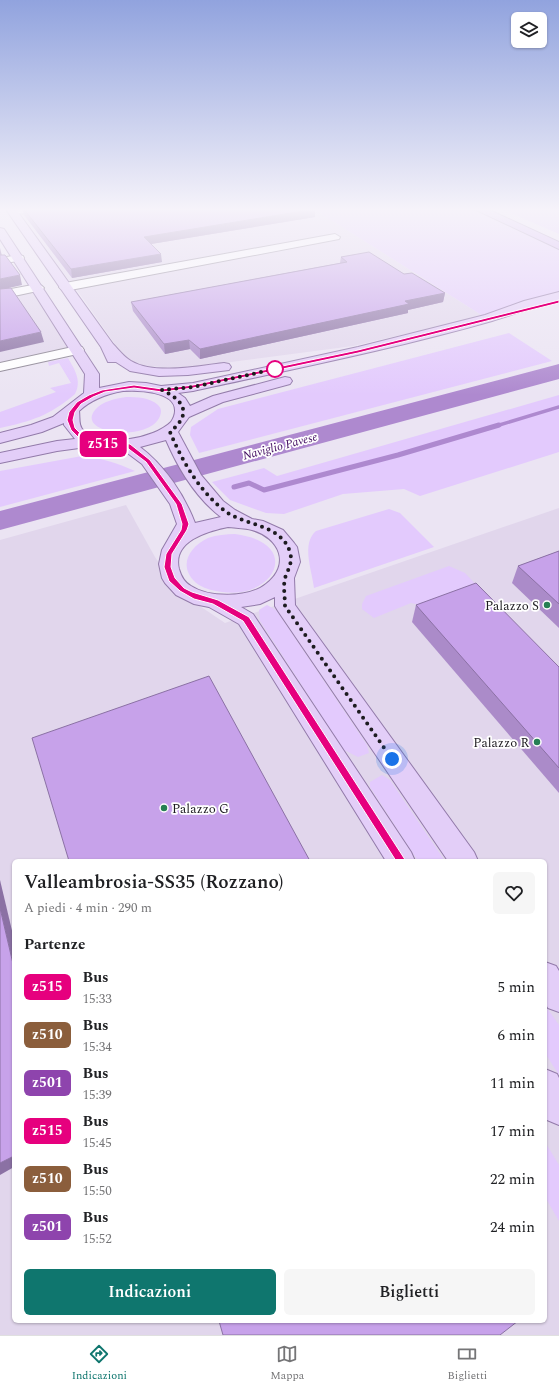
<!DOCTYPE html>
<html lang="it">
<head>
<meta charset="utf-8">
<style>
  :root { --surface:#fff; --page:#f6f6f6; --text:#202124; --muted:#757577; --line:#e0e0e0; --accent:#0f766e }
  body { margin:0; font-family:Spectral,serif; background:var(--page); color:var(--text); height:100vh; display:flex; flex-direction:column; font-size:15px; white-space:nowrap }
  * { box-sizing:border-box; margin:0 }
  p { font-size:13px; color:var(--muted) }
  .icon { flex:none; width:22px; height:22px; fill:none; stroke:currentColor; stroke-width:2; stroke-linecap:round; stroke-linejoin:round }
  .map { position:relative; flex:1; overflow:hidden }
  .sheet { position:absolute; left:12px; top:859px; width:535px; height:464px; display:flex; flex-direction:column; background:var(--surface); border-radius:6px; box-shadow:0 1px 3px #0004 }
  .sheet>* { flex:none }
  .badge { padding:0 8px; border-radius:6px; font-size:14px; line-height:26px }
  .tools { position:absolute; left:511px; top:12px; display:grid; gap:8px }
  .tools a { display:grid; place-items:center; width:36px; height:36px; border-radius:6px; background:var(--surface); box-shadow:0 1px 3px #0004; font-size:20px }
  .you { position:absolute; width:20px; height:20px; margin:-10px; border:3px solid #fff; border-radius:50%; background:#1a73e8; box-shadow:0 0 0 6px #1a73e833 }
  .map>.badge { position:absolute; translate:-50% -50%; box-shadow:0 0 0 2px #fff }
  h2 { padding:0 12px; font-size:15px; line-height:36px }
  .round { display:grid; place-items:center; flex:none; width:42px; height:42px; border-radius:6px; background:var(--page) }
  .headline { display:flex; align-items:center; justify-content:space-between; height:68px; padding:0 12px }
  h1 { font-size:19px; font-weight:600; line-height:30px }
  .button { display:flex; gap:8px; margin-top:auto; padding:8px 12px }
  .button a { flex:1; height:46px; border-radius:6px; background:var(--accent); color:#fff; font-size:16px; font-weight:600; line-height:46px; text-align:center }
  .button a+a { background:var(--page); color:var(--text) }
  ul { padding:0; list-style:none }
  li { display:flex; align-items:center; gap:12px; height:48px; padding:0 12px }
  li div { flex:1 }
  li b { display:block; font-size:15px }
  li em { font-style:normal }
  li .badge { min-width:44px; font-weight:700; text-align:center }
  .tabs { display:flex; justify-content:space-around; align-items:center; height:56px; border-top:1px solid var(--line); background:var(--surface); font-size:11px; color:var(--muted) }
  .tabs a { display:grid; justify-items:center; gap:2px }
  .tabs .active { color:var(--accent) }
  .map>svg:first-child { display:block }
  .built { fill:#e1d6ec; fill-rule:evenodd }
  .green { fill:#e3cafd }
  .water { fill:#ae89cf }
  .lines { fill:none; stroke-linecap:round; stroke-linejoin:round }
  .stream-far1 { stroke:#ae89cf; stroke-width:3.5 }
  .stream { stroke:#ae89cf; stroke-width:5 }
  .minor-casing { stroke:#8b8492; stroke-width:2 }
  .major-casing { stroke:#927aa9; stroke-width:2 }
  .highway-casing { stroke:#927aa9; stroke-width:2 }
  .minor { fill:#fff; fill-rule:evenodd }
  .major { fill:#e3cef8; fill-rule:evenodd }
  .highway { fill:#d1adf3; fill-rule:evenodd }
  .wall { fill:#ab8bc9 }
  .shaded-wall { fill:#8b71a4 }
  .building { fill:#c7a2ea; stroke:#8b71a4 }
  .line { fill:#e6007e; stroke:#fff }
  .walk { stroke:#1d1b20; stroke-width:4; stroke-dasharray:0 7.2 }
  .stop-dot { fill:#fff; stroke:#e6007e; stroke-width:2 }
  .poi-dot { fill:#267f53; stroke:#fff; stroke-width:1.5 }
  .labels { text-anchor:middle; stroke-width:3.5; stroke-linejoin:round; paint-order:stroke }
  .far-water-label { font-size:12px; font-style:italic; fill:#3f095f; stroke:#fff }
  .poi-label { font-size:13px; fill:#1d1b20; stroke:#fff; text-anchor:end }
</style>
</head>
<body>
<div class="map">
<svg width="559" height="1335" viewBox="0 0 559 1335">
  <rect width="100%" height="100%" fill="#ebe4f3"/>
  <g class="built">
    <path d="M51 208H312L483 316 353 346 185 368 144 366 129 360 119 350 74 286 46 253 21 213Z"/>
    <path d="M38 288 77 350 0 367V295Z"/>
    <path d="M126 505 155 557 179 592 225 623 559 508V1335H0V540ZM14 861H545V1321H14Z"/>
  </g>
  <g class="green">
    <path d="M312 208H470L559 250V293L483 316Z"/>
    <path d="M499 208H559V234Z"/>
    <path d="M509 333 552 361 199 453 190 435 191 427 218 409Z"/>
    <path d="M68 358C75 370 82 381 75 394 49 416 32 421 0 428V412L56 392 50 388 71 383 59 363 49 366 48 362Z"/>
    <path d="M559 395V452L420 496 404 489 343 494 284 514 266 513 230 500 212 482 264 468 277 476Z"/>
    <path d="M126 397C137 397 149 397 158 405 161 408 162 411 160 416 150 443 75 434 95 410 102 401 115 399 126 397Z"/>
    <path d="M82 456C101 458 117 463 135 471L0 507V471Z"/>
    <path d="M389 509 400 513 434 547 314 588C312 570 301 544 316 531Z"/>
    <path d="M235 534C304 543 274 600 222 592 214 591 206 589 199 585 177 569 187 548 208 538 217 535 226 534 235 534Z"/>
    <path d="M449 566 465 573 483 592 420 605 411 603 374 618 362 609V604L366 596Z"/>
    <path d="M267 605 276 610 367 745 369 753 358 757 344 750 260 621 259 610Z"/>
    <path d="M382 775 390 780 445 861H418L370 787V782Z"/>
    <path d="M545 1005 559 1025V1075L545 1053Z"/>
    <path d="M545 1142 559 1165V1221L545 1197Z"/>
  </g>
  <path class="water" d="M559 364V379L0 530V511Z"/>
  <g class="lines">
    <path class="stream-far1" d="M496 426 559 407"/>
    <path class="stream" d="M234 487 249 483 264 490 398 455 499 425"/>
    <defs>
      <g id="minor">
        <path d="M12 208H38C32 213 14 216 8 211Z"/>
        <path d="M335 234 340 237 339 239 65 291 61 289 59 287 61 285 65 283Z"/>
        <path d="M19 255 23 256 24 258 23 260 0 264V258Z"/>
        <path d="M38 284 42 286 44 288 42 290 0 299V291Z"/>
        <path d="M77 346 82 347 84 350 82 353 0 371V363Z"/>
      </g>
      <g id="major">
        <path d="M5 208H15L113 344C119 350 124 357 131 361 154 375 199 366 224 363L229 364 231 367 229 370 188 375 159 376 130 371 116 362H108L101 347Z"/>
        <path d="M0 228 4 229 99 374V388L129 382 146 383 161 386 193 383 358 347 485 315 524 301 559 292V300C536 306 515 314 492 321 394 349 293 369 193 391L178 393 185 398 190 406 213 396 285 377 290 378 292 381 290 384 223 402 189 417 178 432 201 475 223 501 235 510 252 519 263 521 283 530 294 543 297 547 300 562 294 578 295 605 474 852 478 861H448L278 611 275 606V597L260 604 241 607 253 614 411 852 415 861H386L239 624 209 607 194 604 176 595 165 583 162 578 159 564 162 550 177 524 170 504 142 464 122 449H104L94 446 57 451 0 463V453L57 441 75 439 64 425V423L42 432 0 443V433L31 425 53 417 84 393 85 374 0 239ZM123 391C137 390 176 391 175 411 175 415 173 419 171 422 154 439 103 448 84 431 78 426 80 418 79 411 92 399 106 394 123 391ZM166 440C178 468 196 498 221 517L195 523C184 494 164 465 140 447ZM228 527C236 528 245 528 252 530 280 538 291 565 266 584 249 598 209 598 191 586 184 582 181 576 179 569 172 541 208 531 228 527Z"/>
        <path d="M545 962 556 966 559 971V1012L548 1008 545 1003Z"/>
        <path d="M545 1069 557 1074 559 1078V1125L547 1120 545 1117Z"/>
      </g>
      <path id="highway" d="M472 208H485L559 242V249Z"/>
    </defs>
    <use href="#minor" class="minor-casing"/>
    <use href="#major" class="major-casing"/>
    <use href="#highway" class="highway-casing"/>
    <use href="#minor" class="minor"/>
    <use href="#major" class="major"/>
    <use href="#highway" class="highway"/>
  </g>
  <g class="wall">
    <path d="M22 208H314L315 209V217L151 244 162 262 72 278 24 215Z"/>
    <path d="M341 257 404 274 445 293 443 302 408 310V313L200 359 190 349 165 354 133 311 131 302 340 263Z"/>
    <path d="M559 551V628L512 583 518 566Z"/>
    <path d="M416 605 559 667V793L412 622Z"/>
  </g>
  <g class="shaded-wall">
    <path d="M315 209V217L145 245 144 237Z"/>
    <path d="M0 248 2 256 0 257Z"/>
    <path d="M161 254 162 262 72 278 71 269Z"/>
    <path d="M20 275 22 285 0 290V279Z"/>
    <path d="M445 293 443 302 408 310V313L200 359V349L405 301Z"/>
    <path d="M41 332 44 342 0 352V341Z"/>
    <path d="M189 340 190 349 165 354 164 344Z"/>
    <path d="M0 880 14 939V968L0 908Z"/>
    <path d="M14 1156V1167L0 1175V1163Z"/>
  </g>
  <g class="building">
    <path d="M23 208H314L315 209 144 237 161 254 71 269Z"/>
    <path d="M369 252 404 274 412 273 445 293 405 301 409 304 200 349 189 340 164 344 131 302 347 262 341 257Z"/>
    <path d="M0 255H5L20 275 0 279Z"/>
    <path d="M11 288 41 332 0 341V289Z"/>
    <path d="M559 551V604L518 566Z"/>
    <path d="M476 583 559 667V768L416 605Z"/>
    <path d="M209 676 310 861H69L32 738Z"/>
    <path d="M0 908 14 968V1156L0 1163Z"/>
    <path d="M219 1321H518L500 1335H223Z"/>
  </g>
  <linearGradient id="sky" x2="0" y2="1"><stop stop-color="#91a3de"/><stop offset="0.53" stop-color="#f6f3fa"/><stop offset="1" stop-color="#f6f3fa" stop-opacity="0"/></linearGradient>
  <rect width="559" height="395" fill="url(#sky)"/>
  <path class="line" d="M559 300V303L358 353 193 388 162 392 134 388 105 392 93 397 81 404 75 412 73 420 75 428 82 435 94 440 130 444 150 460 182 504 189 524 187 530 172 554 171 567 175 578 184 588 192 592 218 600 249 617 404 858 406 861 404 864 401 866 398 864 243 621 213 604 194 599 180 591 169 581 164 567 166 554 181 530 182 524 176 504 146 462 126 447 103 446 90 443 78 437 71 430 67 420 69 412 77 402 89 395 102 390 134 385 162 389 193 385 358 350Z"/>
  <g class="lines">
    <path class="walk" d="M275 369 193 387 162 390C185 401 192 414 170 432 182 461 200 492 225 511 245 526 281 524 290 552 293 563 288 569 285 578 283 586 285 597 285 606L392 759"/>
  </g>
  <circle class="stop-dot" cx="275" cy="369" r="8"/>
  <g class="poi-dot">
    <circle cx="547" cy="605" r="4"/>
    <circle cx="537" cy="742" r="4"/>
    <circle cx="164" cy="808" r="4"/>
  </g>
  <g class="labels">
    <g class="far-water-label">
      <text transform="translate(280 446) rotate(-15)" y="4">Naviglio Pavese</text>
    </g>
    <g class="poi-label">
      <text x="539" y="610">Palazzo S</text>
      <text x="529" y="747">Palazzo R</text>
      <text x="172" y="813" text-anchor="start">Palazzo G</text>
    </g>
  </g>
</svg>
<div class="tools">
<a><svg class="icon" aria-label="layers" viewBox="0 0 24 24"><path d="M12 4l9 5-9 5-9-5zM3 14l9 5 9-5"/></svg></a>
</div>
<div class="you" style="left:392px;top:759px"></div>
<b class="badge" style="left:103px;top:444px;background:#e6007e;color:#fff">z515</b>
<section class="sheet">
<div class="headline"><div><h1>Valleambrosia-SS35 (Rozzano)</h1><p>A piedi · 4 min · 290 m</p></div><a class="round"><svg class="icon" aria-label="heart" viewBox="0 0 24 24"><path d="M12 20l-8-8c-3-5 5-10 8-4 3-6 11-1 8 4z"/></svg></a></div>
<h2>Partenze</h2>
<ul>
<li><span class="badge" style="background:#e6007e;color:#fff">z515</span><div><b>Bus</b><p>15:33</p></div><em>5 min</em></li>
<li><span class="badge" style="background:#8b5e3c;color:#fff">z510</span><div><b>Bus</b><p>15:34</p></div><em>6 min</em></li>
<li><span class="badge" style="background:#8e44ad;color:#fff">z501</span><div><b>Bus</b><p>15:39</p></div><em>11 min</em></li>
<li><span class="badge" style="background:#e6007e;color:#fff">z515</span><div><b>Bus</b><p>15:45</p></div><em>17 min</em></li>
<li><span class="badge" style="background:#8b5e3c;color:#fff">z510</span><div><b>Bus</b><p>15:50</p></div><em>22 min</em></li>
<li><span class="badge" style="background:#8e44ad;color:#fff">z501</span><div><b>Bus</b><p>15:52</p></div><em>24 min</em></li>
</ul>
<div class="button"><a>Indicazioni</a><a>Biglietti</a></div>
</section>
</div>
<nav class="tabs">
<a class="active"><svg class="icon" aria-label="directions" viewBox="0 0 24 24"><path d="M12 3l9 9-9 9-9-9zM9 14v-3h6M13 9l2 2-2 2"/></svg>Indicazioni</a>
<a><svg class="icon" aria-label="map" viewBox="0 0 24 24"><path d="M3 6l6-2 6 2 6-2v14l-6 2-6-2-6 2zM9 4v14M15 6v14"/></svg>Mappa</a>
<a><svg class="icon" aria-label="tickets" viewBox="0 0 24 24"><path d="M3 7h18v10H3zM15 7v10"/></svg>Biglietti</a>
</nav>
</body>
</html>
